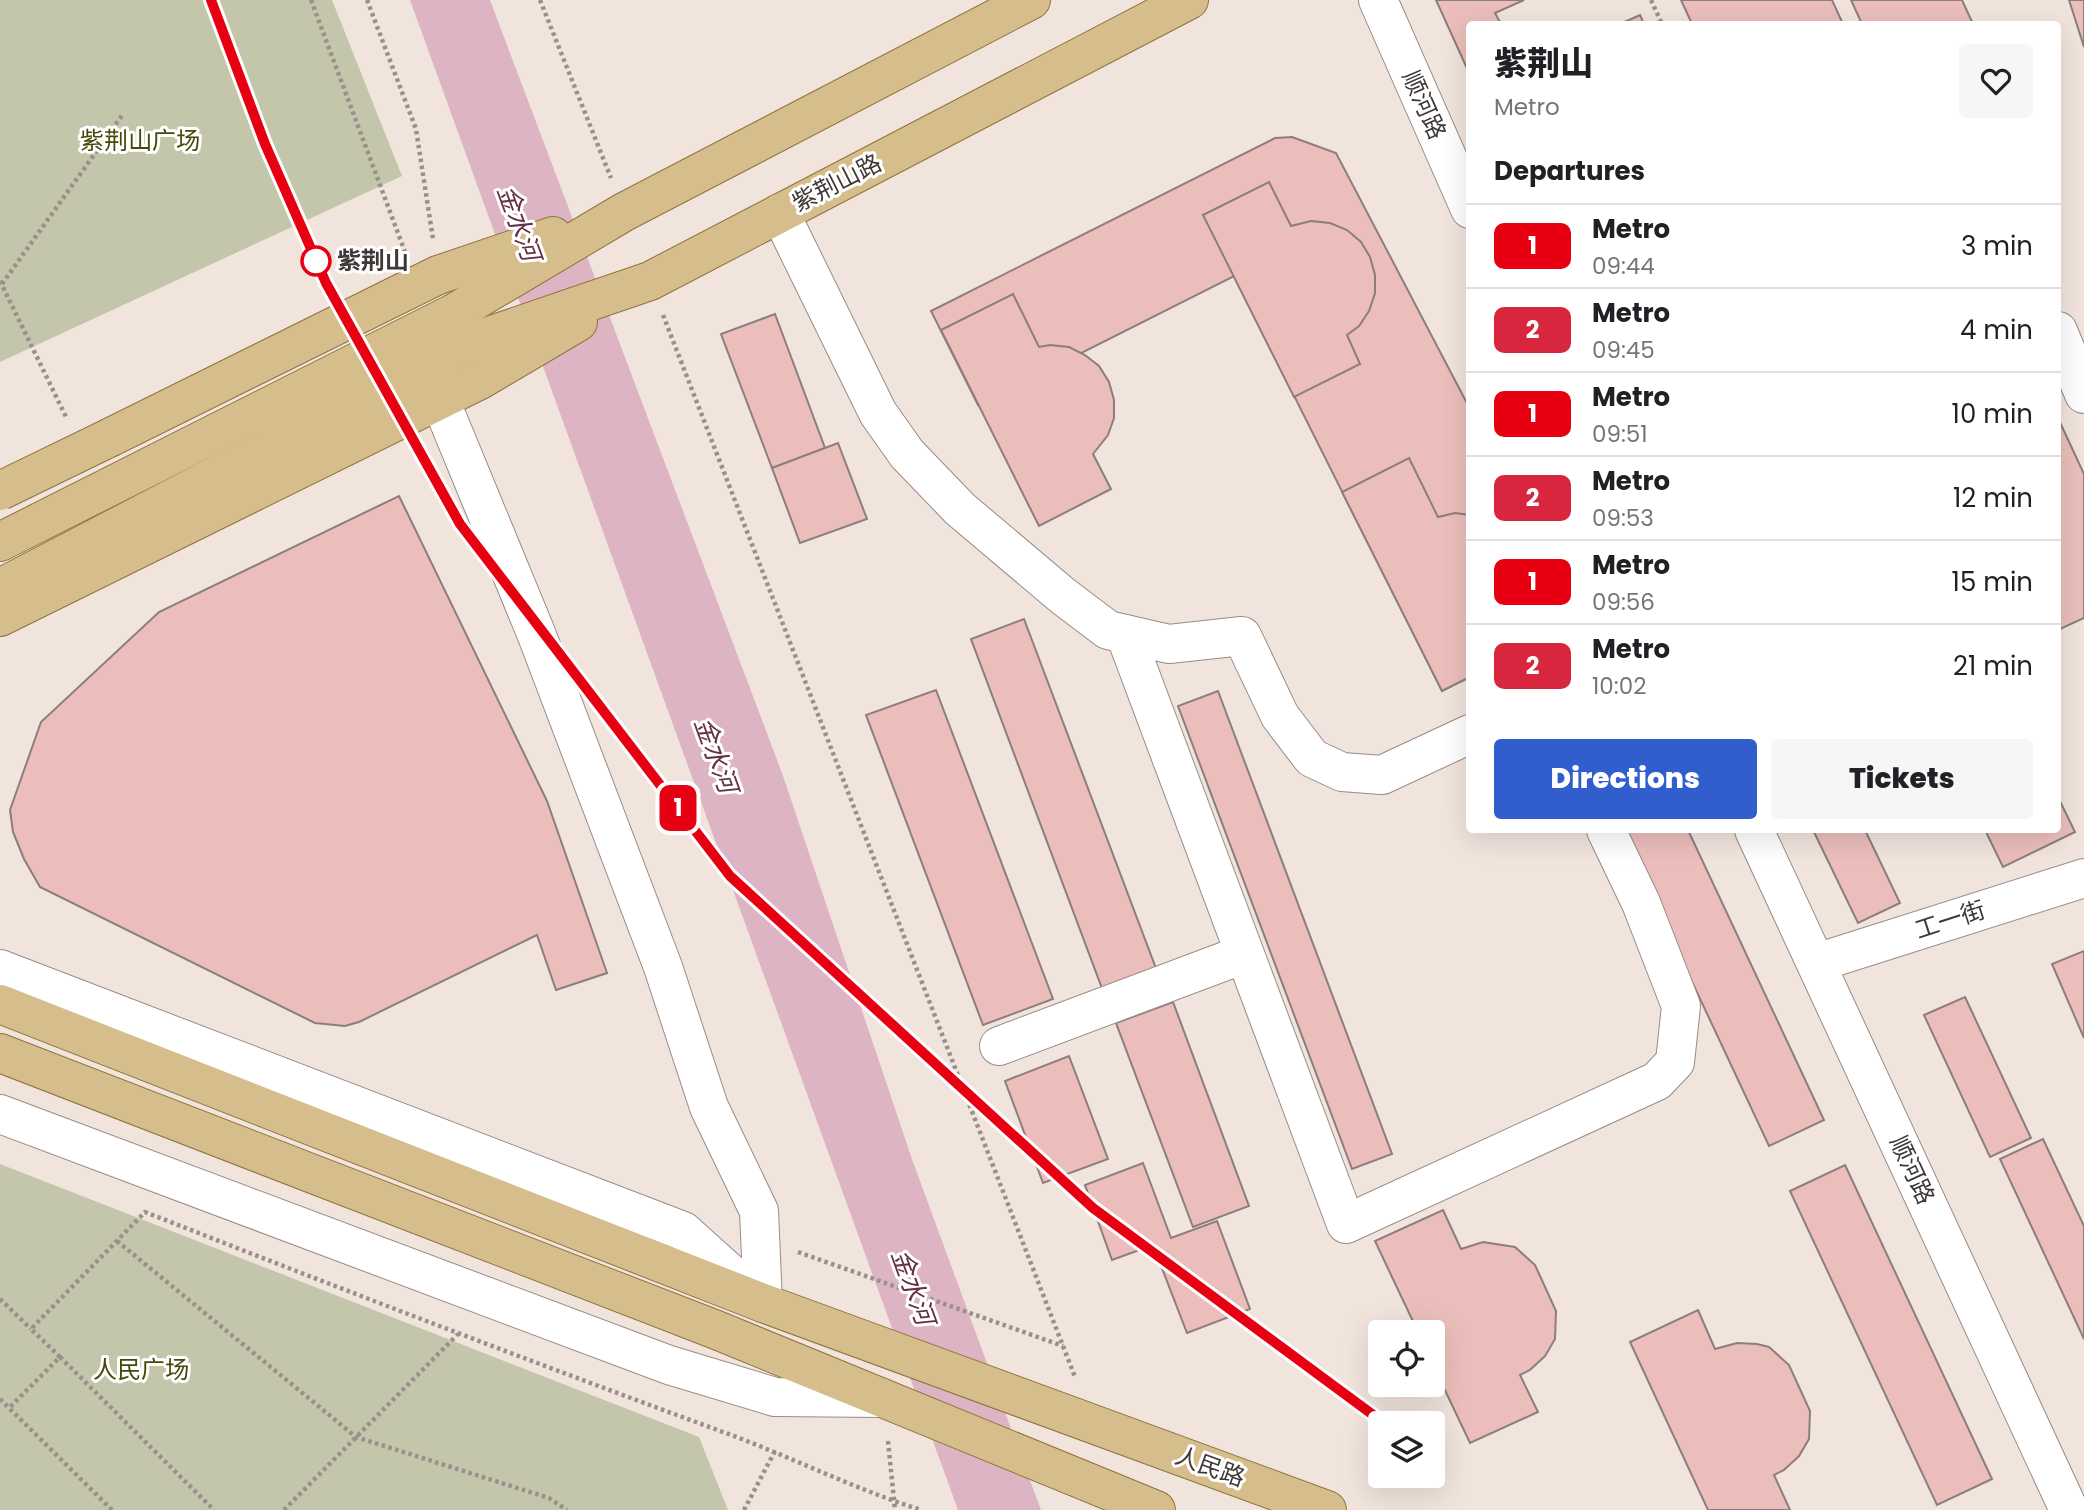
<!DOCTYPE html>
<html lang="en">
<head>
<meta charset="utf-8">
<style>
  :root { --surface:#fff; --page:#f6f6f6; --text:#202124; --muted:#757577; --line:#e0e0e0; --accent:#315dcd }
  body { margin:0; font-family:Poppins,"Noto Sans SC",sans-serif; background:var(--page); color:var(--text); height:100vh; display:flex; flex-direction:column; font-size:26px; white-space:nowrap }
  * { box-sizing:border-box; margin:0 }
  p { font-size:23px; color:var(--muted) }
  .icon { flex:none; width:38px; height:38px; fill:none; stroke:currentColor; stroke-width:2; stroke-linecap:round; stroke-linejoin:round }
  .map { position:relative; flex:1; overflow:hidden }
  .panel { position:absolute; left:1466px; top:21px; width:595px; height:812px; display:flex; flex-direction:column; background:var(--surface); border-radius:7px; box-shadow:0 7px 28px #0002 }
  .panel>* { flex:none }
  .badge { padding:0 14px; border-radius:10px; font-size:24px; line-height:46px }
  .tools { position:absolute; left:1368px; top:1320px; display:grid; gap:14px }
  .tools a { display:grid; place-items:center; width:77px; height:77px; border-radius:7px; background:var(--surface); box-shadow:0 7px 28px #0002; font-size:35px }
  .map>.badge { position:absolute; translate:-50% -50%; box-shadow:0 0 0 4px #fff }
  h2 { padding:0 28px; font-size:26px; line-height:63px }
  .round { display:grid; place-items:center; flex:none; width:74px; height:74px; border-radius:7px; background:var(--page) }
  .summary { display:flex; align-items:center; justify-content:space-between; height:119px; padding:0 28px }
  h1 { font-size:33px; font-weight:800; line-height:52px }
  .primary-button { display:flex; gap:14px; margin-top:auto; padding:14px 28px }
  .primary-button a { flex:1; height:80px; border-radius:7px; background:var(--accent); color:#fff; font-size:28px; font-weight:800; line-height:80px; text-align:center }
  .primary-button a+a { background:var(--page); color:var(--text) }
  ul { padding:0; list-style:none }
  li { display:flex; align-items:center; gap:21px; height:84px; padding:0 28px; border-top:2px solid var(--line) }
  li div { flex:1 }
  li b { display:block; font-size:26px }
  li em { font-style:normal }
  li .badge { min-width:77px; font-weight:700; text-align:center }
  .map>svg:first-child { display:block }
  .green { fill:#c3c6aa }
  .water { fill:#ddb4c4 }
  .building { fill:#ebbebb; stroke:#8b7e7d; stroke-width:2 }
  .lines { fill:none; stroke-linecap:round; stroke-linejoin:round }
  .minor-casing { stroke:#978c86; stroke-width:40 }
  .major-casing { stroke:#8f733c; stroke-width:40 }
  .path { stroke:#99908b; stroke-width:4.5; stroke-dasharray:3.5 3.5; stroke-linecap:butt }
  .minor { stroke:#fff; stroke-width:38 }
  .major { stroke:#d6be8c; stroke-width:38 }
  .major-bridge-casing { stroke:#8f733c; stroke-width:40; stroke-linecap:butt }
  .major-bridge { stroke:#d6be8c; stroke-width:38 }
  .line-casing { stroke:#fff; stroke-width:16 }
  .line { stroke:#e60012; stroke-width:10 }
  .stop-dot { fill:#fff; stroke:#e60012; stroke-width:3.5 }
  .labels { text-anchor:middle; stroke-width:6; stroke-linejoin:round; paint-order:stroke }
  .street-label { font-size:24px; fill:#3e3936; stroke:#fff }
  .park-label { font-size:24px; fill:#464908; stroke:#fff }
  .stop-label { font-size:24px; font-weight:bold; fill:#3e3936; stroke:#fff; text-anchor:start }
  .water-label { font-size:26px; font-style:italic; fill:#653047; stroke:#fff }
</style>
</head>
<body>
<div class="map">
<svg width="2084" height="1510" viewBox="0 0 2084 1510">
  <rect width="100%" height="100%" fill="#f1e4dd"/>
  <g class="green">
    <path d="M0 0H332L402 176 0 362Z"/>
    <path d="M0 1164 699 1437 728 1510H0Z"/>
  </g>
  <path class="water" d="M410 0H490L782 773 913 1162 1041 1510H958Z"/>
  <g class="building">
    <path d="M1436 0H1524L1495 13 1501 24H1470V75Z"/>
    <path d="M1681 0H1832L1843 24H1692Z"/>
    <path d="M1851 0H1962L1973 24H1862Z"/>
    <path d="M2069 0H2084V47Z"/>
    <path d="M1640 15 1644 24H1620Z"/>
    <path d="M1292 137 1336 153 1470 409V677L1442 691 1234 276 978 405 931 311 1275 138Z"/>
    <path d="M1269 182 1291 226 1311 221 1330 223 1347 230 1361 242 1370 257 1375 275V293L1369 311 1359 326 1347 335 1360 364 1294 397 1203 215Z"/>
    <path d="M1013 294 1039 347 1050 345 1069 347 1085 355 1099 366 1109 382 1114 400V418L1108 435 1093 454 1111 489 1039 526 941 330Z"/>
    <path d="M775 314 825 448 772 468 721 334Z"/>
    <path d="M2058 418 2084 474V618L2058 630Z"/>
    <path d="M838 443 867 519 800 543 772 468Z"/>
    <path d="M1409 458 1438 517 1455 513 1470 515V677L1442 691 1342 492Z"/>
    <path d="M399 496 547 801 607 973 556 990 537 935 359 1022 345 1026 315 1023 40 887 24 859 13 832 10 810 41 722 159 612Z"/>
    <path d="M1024 619 1160 979 1106 999 971 639Z"/>
    <path d="M936 690 1053 999 983 1025 866 715Z"/>
    <path d="M1218 691 1392 1154 1352 1169 1178 706Z"/>
    <path d="M2058 797 2075 832 2003 867 1985 830H2058Z"/>
    <path d="M1621 830H1688L1824 1120 1769 1146Z"/>
    <path d="M1813 830H1865L1900 903 1858 923Z"/>
    <path d="M2084 951V1038L2052 964Z"/>
    <path d="M1965 997 2031 1138 1990 1157 1924 1015Z"/>
    <path d="M1173 1002 1249 1206 1193 1227 1116 1023Z"/>
    <path d="M1069 1056 1108 1159 1043 1183 1005 1081Z"/>
    <path d="M2043 1139 2084 1226V1339L2000 1159Z"/>
    <path d="M1143 1163 1171 1238 1217 1221 1250 1309 1187 1333 1153 1245 1112 1260 1085 1185Z"/>
    <path d="M1845 1165 1992 1479 1937 1505 1790 1191Z"/>
    <path d="M1443 1210 1461 1249 1483 1242 1515 1247 1535 1265 1556 1311 1555 1339 1545 1356 1530 1370 1520 1375 1538 1412 1470 1443 1433 1365V1332H1418L1375 1241Z"/>
    <path d="M1698 1310 1715 1349 1737 1343 1757 1344 1769 1347 1789 1365 1810 1411 1809 1439 1799 1456 1784 1470 1774 1475 1790 1510H1708L1630 1342Z"/>
  </g>
  <g class="lines">
    <defs>
      <g id="minor">
        <path d="M1378 0 1470 209"/>
        <path d="M780 213 878 413 907 454 960 509 1063 596 1108 630 1169 644 1242 636 1280 716 1312 758 1342 772 1382 775 1470 734"/>
        <path d="M2058 331 2084 394"/>
        <path d="M440 400 536 633 663 967 709 1107 759 1211 763 1303"/>
        <path d="M1125 634 1346 1224 1657 1081 1675 1062 1681 1006 1641 903 1606 830"/>
        <path d="M1754 830 2069 1510"/>
        <path d="M1816 963 2084 878"/>
        <path d="M0 969 683 1231 762 1302"/>
        <path d="M999 1046 1244 954"/>
        <path d="M0 1114 669 1365 775 1397 882 1398"/>
      </g>
      <g id="major">
        <path d="M111 437 438 275 553 236"/>
        <path d="M0 542 454 313 624 212 1031 0"/>
        <path d="M0 588 474 341 650 281 1189 0"/>
        <path d="M0 617 480 380 578 322"/>
        <path d="M0 1004 763 1303 1327 1510"/>
        <path d="M0 1053 714 1329 1156 1510"/>
      </g>
    </defs>
    <use href="#minor" class="minor-casing"/>
    <use href="#major" class="major-casing"/>
    <g class="path">
      <path d="M311 0 405 252"/>
      <path d="M367 0 416 129 433 239"/>
      <path d="M540 0 611 178"/>
      <path d="M1651 0 1662 24"/>
      <path d="M0 281 67 419"/>
      <path d="M2 284 123 114"/>
      <path d="M663 315 1075 1377"/>
      <path d="M117 1241 356 1437 549 1498 567 1510"/>
      <path d="M798 1252 1063 1346"/>
      <path d="M0 1299 31 1329"/>
      <path d="M60 1357 31 1329 145 1212C341 1289 537 1364 734 1436 797 1460 858 1490 921 1510"/>
      <path d="M0 1399 9 1408"/>
      <path d="M888 1441 895 1510"/>
      <path d="M112 1510 9 1408 60 1357 214 1510"/>
      <path d="M284 1510 458 1334"/>
      <path d="M744 1510 775 1451"/>
    </g>
    <use href="#minor" class="minor"/>
    <use href="#major" class="major"/>
    <defs>
      <path id="major-bridge" d="M0 491 111 437"/>
    </defs>
    <use href="#major-bridge" class="major-bridge-casing"/>
    <use href="#major-bridge" class="major-bridge"/>
  </g>
  <g class="lines">
    <defs>
      <path id="line" d="M211 0 265 144 326 283 460 524 730 876 1093 1208 1384 1423"/>
    </defs>
    <use href="#line" class="line-casing"/>
    <use href="#line" class="line"/>
  </g>
  <circle class="stop-dot" cx="316" cy="261" r="14"/>
  <g class="labels">
    <g class="street-label">
      <text transform="translate(1424 105) rotate(66)" y="8">顺河路</text>
      <text transform="translate(837 183) rotate(-27)" y="8">紫荆山路</text>
      <text transform="translate(1950 920) rotate(-18)" y="8">工一街</text>
      <text transform="translate(1912 1170) rotate(65)" y="8">顺河路</text>
      <text transform="translate(1210 1467) rotate(20)" y="8">人民路</text>
    </g>
    <g class="park-label">
      <text x="140" y="149">紫荆山广场</text>
      <text x="141" y="1378">人民广场</text>
    </g>
    <g class="stop-label">
      <text x="337" y="269">紫荆山</text>
    </g>
    <g class="water-label">
      <text transform="translate(519 223) rotate(70)" y="9">金水河</text>
      <text transform="translate(716 755) rotate(70)" y="9">金水河</text>
      <text transform="translate(913 1287) rotate(70)" y="9">金水河</text>
    </g>
  </g>
</svg>
<div class="tools">
<a><svg class="icon" aria-label="locate" viewBox="0 0 24 24"><circle cx="12" cy="12" r="6"/><path d="M12 2v4M12 18v4M2 12h4M18 12h4"/></svg></a>
<a><svg class="icon" aria-label="layers" viewBox="0 0 24 24"><path d="M12 4l9 5-9 5-9-5zM3 14l9 5 9-5"/></svg></a>
</div>
<b class="badge" style="left:678px;top:808px;background:#e60012;color:#fff">1</b>
<section class="panel">
<div class="summary"><div><h1>紫荆山</h1><p>Metro</p></div><a class="round"><svg class="icon" aria-label="heart" viewBox="0 0 24 24"><path d="M12 20l-8-8c-3-5 5-10 8-4 3-6 11-1 8 4z"/></svg></a></div>
<h2>Departures</h2>
<ul>
<li><span class="badge" style="background:#e60012;color:#fff">1</span><div><b>Metro</b><p>09:44</p></div><em>3 min</em></li>
<li><span class="badge" style="background:#d7263d;color:#fff">2</span><div><b>Metro</b><p>09:45</p></div><em>4 min</em></li>
<li><span class="badge" style="background:#e60012;color:#fff">1</span><div><b>Metro</b><p>09:51</p></div><em>10 min</em></li>
<li><span class="badge" style="background:#d7263d;color:#fff">2</span><div><b>Metro</b><p>09:53</p></div><em>12 min</em></li>
<li><span class="badge" style="background:#e60012;color:#fff">1</span><div><b>Metro</b><p>09:56</p></div><em>15 min</em></li>
<li><span class="badge" style="background:#d7263d;color:#fff">2</span><div><b>Metro</b><p>10:02</p></div><em>21 min</em></li>
</ul>
<div class="primary-button"><a>Directions</a><a>Tickets</a></div>
</section>
</div>
</body>
</html>
